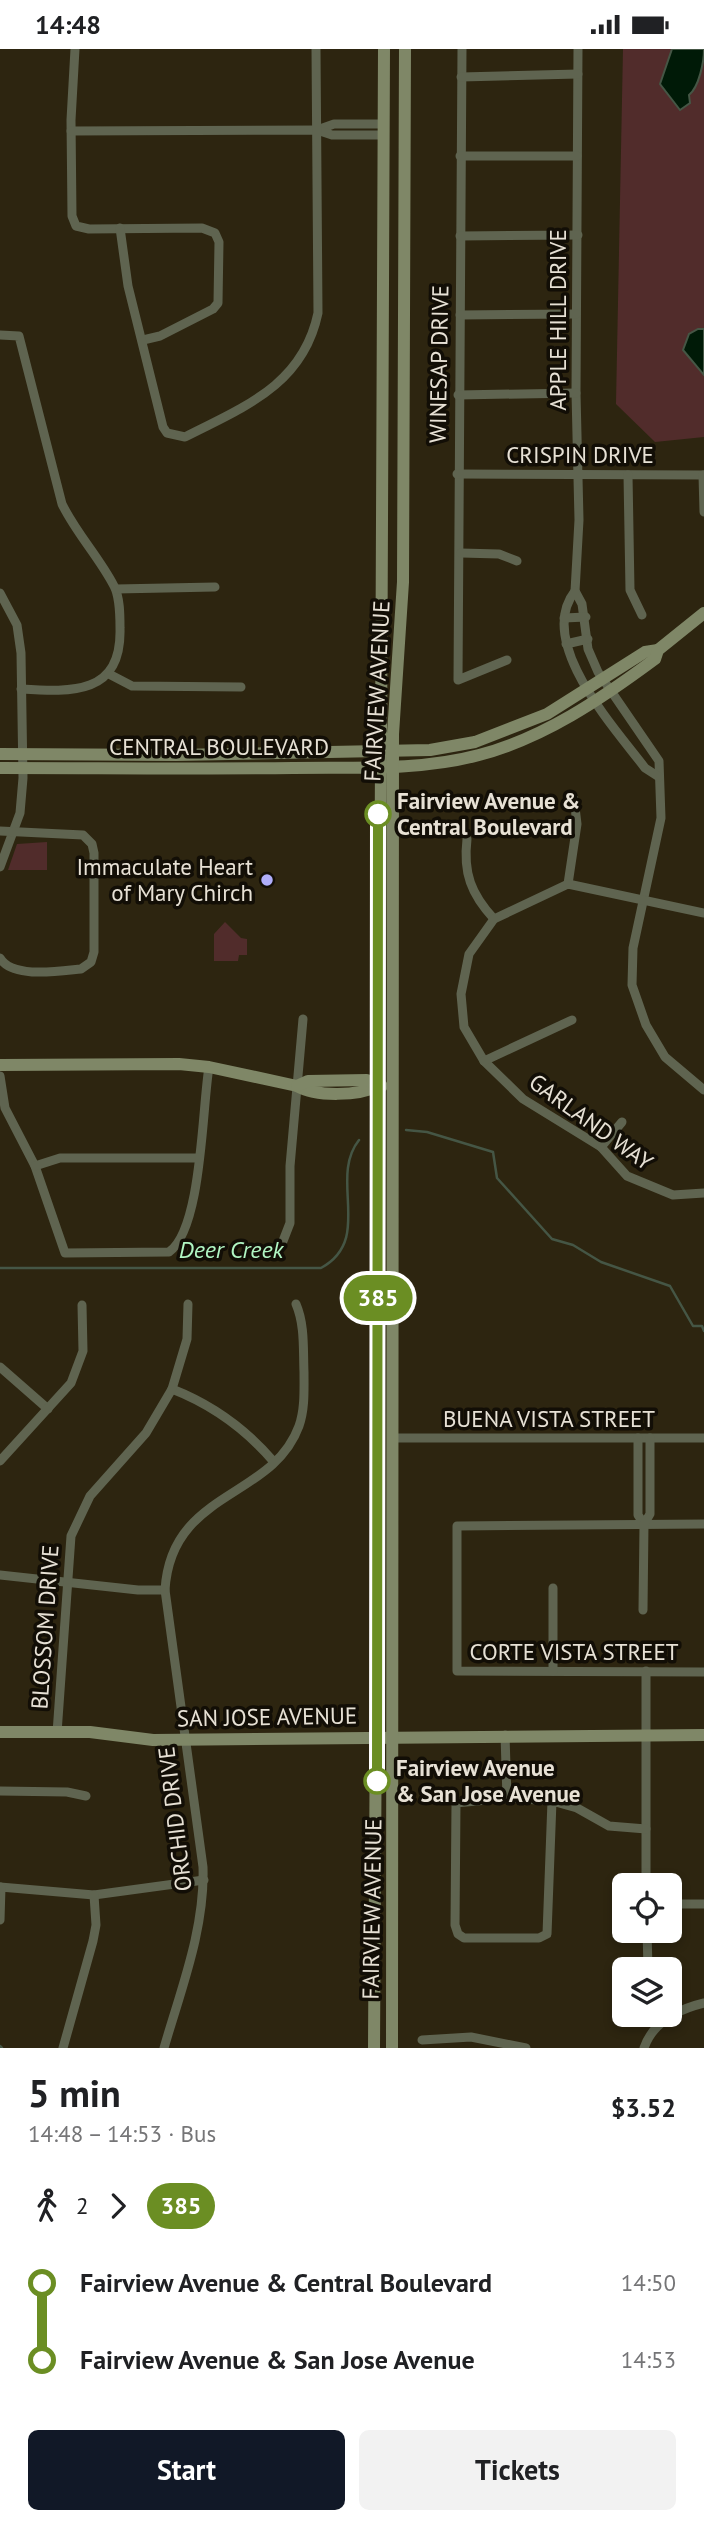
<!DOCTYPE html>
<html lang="en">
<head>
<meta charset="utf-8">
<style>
  :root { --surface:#fff; --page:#f2f2f2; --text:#202124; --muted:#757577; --accent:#111827 }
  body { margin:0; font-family:"PT Sans",sans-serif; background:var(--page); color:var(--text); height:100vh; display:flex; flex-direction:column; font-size:26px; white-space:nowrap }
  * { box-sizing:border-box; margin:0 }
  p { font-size:23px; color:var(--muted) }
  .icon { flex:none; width:38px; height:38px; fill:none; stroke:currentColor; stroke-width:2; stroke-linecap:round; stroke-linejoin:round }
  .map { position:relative; height:1999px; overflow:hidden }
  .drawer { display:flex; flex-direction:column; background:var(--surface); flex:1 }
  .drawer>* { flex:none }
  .badge { padding:0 14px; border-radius:23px; font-size:24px; line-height:46px }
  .controls { position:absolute; left:612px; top:1824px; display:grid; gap:14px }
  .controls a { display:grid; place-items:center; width:70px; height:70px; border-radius:10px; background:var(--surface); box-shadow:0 4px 10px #0003; font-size:35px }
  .map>.badge { position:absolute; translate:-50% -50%; box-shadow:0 0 0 4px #fff }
  .legs { display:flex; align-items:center; gap:10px; height:77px; padding:0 28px; font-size:23px }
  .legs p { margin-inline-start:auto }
  .headline { display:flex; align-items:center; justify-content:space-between; height:119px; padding:0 28px }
  h1 { font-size:38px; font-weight:800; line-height:52px }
  .button { display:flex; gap:14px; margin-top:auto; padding:14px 28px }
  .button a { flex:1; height:80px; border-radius:10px; background:var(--accent); color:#fff; font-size:28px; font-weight:800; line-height:80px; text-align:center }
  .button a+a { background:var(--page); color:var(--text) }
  ul { padding:0 28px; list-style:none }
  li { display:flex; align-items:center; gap:24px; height:77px; font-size:26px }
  li i { display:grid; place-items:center; width:10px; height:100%; margin:0 9px; background:currentColor }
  li i::after { content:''; width:18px; height:18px; margin:-9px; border:5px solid; border-radius:50%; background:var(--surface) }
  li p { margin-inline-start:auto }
  li:first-child i { background:linear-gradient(#0000 50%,currentColor 0) }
  li:last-child i { background:linear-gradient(currentColor 50%,#0000 0) }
  .status { display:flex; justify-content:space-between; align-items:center; height:49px; padding:0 35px; background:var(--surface); direction:ltr }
  .status svg { height:19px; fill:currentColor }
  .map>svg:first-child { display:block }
  .green { fill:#512c2b }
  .water { fill:#001a07; stroke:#455645; stroke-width:2 }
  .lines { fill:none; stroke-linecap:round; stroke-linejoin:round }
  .stream { stroke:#455645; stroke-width:2.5 }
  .street { stroke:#5f6450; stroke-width:9 }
  .secondary { stroke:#7f8767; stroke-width:12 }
  .line-1-casing { stroke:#fff; stroke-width:16 }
  .line-1 { stroke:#6b8e23; stroke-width:10 }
  .stop-1-dot { fill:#fff; stroke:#6b8e23; stroke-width:3.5 }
  .poi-dot { fill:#b0aefa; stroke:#120e06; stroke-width:2.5 }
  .labels { text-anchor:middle; stroke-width:7; stroke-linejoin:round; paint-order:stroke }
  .street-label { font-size:23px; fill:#e7e1d5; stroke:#120e06 }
  .stop-label { font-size:23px; font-weight:bold; fill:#e7e1d5; stroke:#120e06; text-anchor:start }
  .poi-label { font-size:23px; fill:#e7e1d5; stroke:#120e06; text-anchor:end }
  .water-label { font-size:24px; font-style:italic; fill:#b1f6c3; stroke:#120e06 }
</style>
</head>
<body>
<div class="status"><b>14:48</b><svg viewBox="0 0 49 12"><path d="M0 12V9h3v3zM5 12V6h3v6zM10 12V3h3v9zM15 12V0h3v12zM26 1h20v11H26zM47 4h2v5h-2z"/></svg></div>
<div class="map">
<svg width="704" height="1999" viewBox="0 0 704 1999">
  <rect width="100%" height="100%" fill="#2d2510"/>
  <g class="green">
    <path d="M623 0H704V388L655 393 616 355Z"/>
    <path d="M47 793V821H8L17 795Z"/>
    <path d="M225 873 241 889 247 890V906H239L238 912H214V885Z"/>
  </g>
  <g class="water">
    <path d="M672 0H704C704 13 699 38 689 46L690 54 680 61 660 35Z"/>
    <path d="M698 280H704V326L683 301 689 285Z"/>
  </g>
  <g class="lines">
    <g class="stream">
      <path d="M406 1081 427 1083 493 1103 497 1129 552 1190 573 1196 601 1213 670 1237 693 1277H702L704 1282"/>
      <path d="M0 1219H321C374 1190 328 1130 359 1091"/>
      <path d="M0 1997 2 1999"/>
    </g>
    <g class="street">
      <path d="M75 0 71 71 72 167 76 177 89 180 202 179 215 184 219 193 218 254 213 260 160 287 143 291"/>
      <path d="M462 0 458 631 507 611"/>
      <path d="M578 0 576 344 579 471 575 542 582 555 588 600 598 623 659 712 661 769 633 899 632 936 646 976 665 1008 704 1041"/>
      <path d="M461 28 578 25"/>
      <path d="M317 81 334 75H383"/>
      <path d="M71 82 317 81 332 86H383"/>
      <path d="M460 107H577"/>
      <path d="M120 179 128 237 163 378 167 384 185 388C244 358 303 336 318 264L316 0"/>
      <path d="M460 187 578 186"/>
      <path d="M460 266 576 265"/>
      <path d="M0 286 19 287 62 455C76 484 99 508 114 537 120 548 120 566 120 579 122 646 72 643 21 640"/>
      <path d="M458 346 576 344"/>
      <path d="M457 425 704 426"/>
      <path d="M628 426 630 541 642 566"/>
      <path d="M703 426 704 463"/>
      <path d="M461 504 499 505 517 512"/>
      <path d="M116 540 215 538"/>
      <path d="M575 542C535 593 615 679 645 719L659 728"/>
      <path d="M0 544 17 576 21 604 23 729 20 764 0 818"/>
      <path d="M564 569 586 568"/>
      <path d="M566 595 588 590"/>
      <path d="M109 625 132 637 241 638"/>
      <path d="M0 782 83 786 92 795 94 804V903L91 913 81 920C60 922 12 930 0 909"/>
      <path d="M467 790C463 824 471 845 494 870"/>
      <path d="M568 835 577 775 574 750"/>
      <path d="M704 864 568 835 494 870 469 905 461 945 464 978 484 1012 523 1050 601 1098 627 1127 673 1146 704 1144"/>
      <path d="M484 1012 572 971"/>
      <path d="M0 1027 5 1059 35 1117 65 1204 169 1203C202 1180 202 1059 209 1018"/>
      <path d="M601 1098 622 1073"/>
      <path d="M35 1117 60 1109H199"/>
      <path d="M283 1192 290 1174V1117L303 970"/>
      <path d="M0 1318 48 1360"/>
      <path d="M172 1340C213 1356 245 1379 274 1413"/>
      <path d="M395 1389H704"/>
      <path d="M638 1389V1466L644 1475"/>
      <path d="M0 1412 71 1334 83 1302 82 1256"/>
      <path d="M704 1475 457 1477V1622L704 1623"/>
      <path d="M0 1526 138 1541H165"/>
      <path d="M553 1539V1622"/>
      <path d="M643 1561 644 1475 650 1465V1389"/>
      <path d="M646 1622V1836"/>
      <path d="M57 1684 71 1487 90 1447 146 1384 172 1340 187 1290 188 1255"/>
      <path d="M505 1686 507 1749"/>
      <path d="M0 1742 67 1743 86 1747"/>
      <path d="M552 1752 547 1885 539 1889H464L458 1885 455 1876 456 1754 507 1749 552 1752 577 1759 609 1777 646 1780"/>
      <path d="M0 1838 94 1846 204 1831"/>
      <path d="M670 1855H704"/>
      <path d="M0 1871 1 1838"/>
      <path d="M647 1881 648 1920"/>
      <path d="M422 1991 471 1988 526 1999"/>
      <path d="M63 1999 93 1892 96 1876 94 1846"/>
      <path d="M164 1999C181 1940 205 1880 203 1818L165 1541C171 1441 272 1451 299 1377 305 1360 304 1341 304 1323 303 1300 305 1276 296 1255"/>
      <path d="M644 1999C653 1973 679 1960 704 1954"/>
    </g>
    <g class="secondary">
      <path d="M0 705 176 706 430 701 475 693 547 665 645 603 658 601"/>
      <path d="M0 719C98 719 195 720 293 719 354 718 419 722 479 706 544 689 601 650 655 610L658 601 704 564"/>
      <path d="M0 1016 179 1015 209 1018 297 1037C316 1048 359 1047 378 1037"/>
      <path d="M297 1037 308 1032 367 1031 382 1037"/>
      <path d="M0 1683H90L153 1691 704 1686"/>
      <path d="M374 1999C383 1333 377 666 384 0"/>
      <path d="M392 1999 393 685 403 533 405 0"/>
    </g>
  </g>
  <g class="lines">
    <defs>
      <path id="line-1" d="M377 1732 378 765"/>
    </defs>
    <use href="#line-1" class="line-1-casing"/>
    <use href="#line-1" class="line-1"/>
  </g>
  <g class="stop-1-dot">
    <circle cx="378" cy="765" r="12"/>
    <circle cx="377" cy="1732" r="12"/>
  </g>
  <circle class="poi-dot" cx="267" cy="831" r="7"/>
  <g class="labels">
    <g class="street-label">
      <text transform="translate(558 271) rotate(-90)" y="8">APPLE HILL DRIVE</text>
      <text transform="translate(439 315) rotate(-89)" y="8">WINESAP DRIVE</text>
      <text x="580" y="414">CRISPIN DRIVE</text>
      <text transform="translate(377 642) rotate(-87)" y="8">FAIRVIEW AVENUE</text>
      <text x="219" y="706">CENTRAL BOULEVARD</text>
      <text transform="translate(591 1073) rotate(36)" y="8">GARLAND WAY</text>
      <text x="549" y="1378">BUENA VISTA STREET</text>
      <text transform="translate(45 1578) rotate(-86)" y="8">BLOSSOM DRIVE</text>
      <text x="574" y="1611">CORTE VISTA STREET</text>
      <text transform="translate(267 1668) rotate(-1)" y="8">SAN JOSE AVENUE</text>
      <text transform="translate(175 1770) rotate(-97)" y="8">ORCHID DRIVE</text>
      <text transform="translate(372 1860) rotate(-89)" y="8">FAIRVIEW AVENUE</text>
    </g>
    <g class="stop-label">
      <text x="397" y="760">Fairview Avenue &amp;<tspan x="397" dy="26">Central Boulevard</tspan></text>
      <text x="396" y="1727">Fairview Avenue<tspan x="396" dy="26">&amp; San Jose Avenue</tspan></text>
    </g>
    <g class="poi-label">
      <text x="253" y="826">Immaculate Heart<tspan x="253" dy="26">of Mary Chirch</tspan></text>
    </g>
    <g class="water-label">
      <text x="231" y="1209">Deer Creek</text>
    </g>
  </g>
</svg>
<div class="controls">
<a><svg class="icon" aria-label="locate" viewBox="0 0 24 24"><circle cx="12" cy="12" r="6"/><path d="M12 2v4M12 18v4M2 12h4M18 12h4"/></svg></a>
<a><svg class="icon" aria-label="layers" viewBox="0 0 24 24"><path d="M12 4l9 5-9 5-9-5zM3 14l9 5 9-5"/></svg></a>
</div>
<b class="badge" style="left:378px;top:1249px;background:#6b8e23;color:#fff">385</b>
</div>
<section class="drawer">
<div class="headline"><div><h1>5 min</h1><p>14:48 – 14:53 · Bus</p></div><b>$3.52</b></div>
<div class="legs"><svg class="icon" aria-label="walk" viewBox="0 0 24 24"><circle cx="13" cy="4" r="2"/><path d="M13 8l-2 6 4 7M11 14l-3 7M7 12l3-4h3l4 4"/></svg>2<svg class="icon" aria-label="forward" viewBox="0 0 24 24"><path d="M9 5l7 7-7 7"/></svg><b class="badge" style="background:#6b8e23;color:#fff">385</b></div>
<ul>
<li><i style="color:#6b8e23"></i><b>Fairview Avenue &amp; Central Boulevard</b><p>14:50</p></li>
<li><i style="color:#6b8e23"></i><b>Fairview Avenue &amp; San Jose Avenue</b><p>14:53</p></li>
</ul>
<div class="button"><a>Start</a><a>Tickets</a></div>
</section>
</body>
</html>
